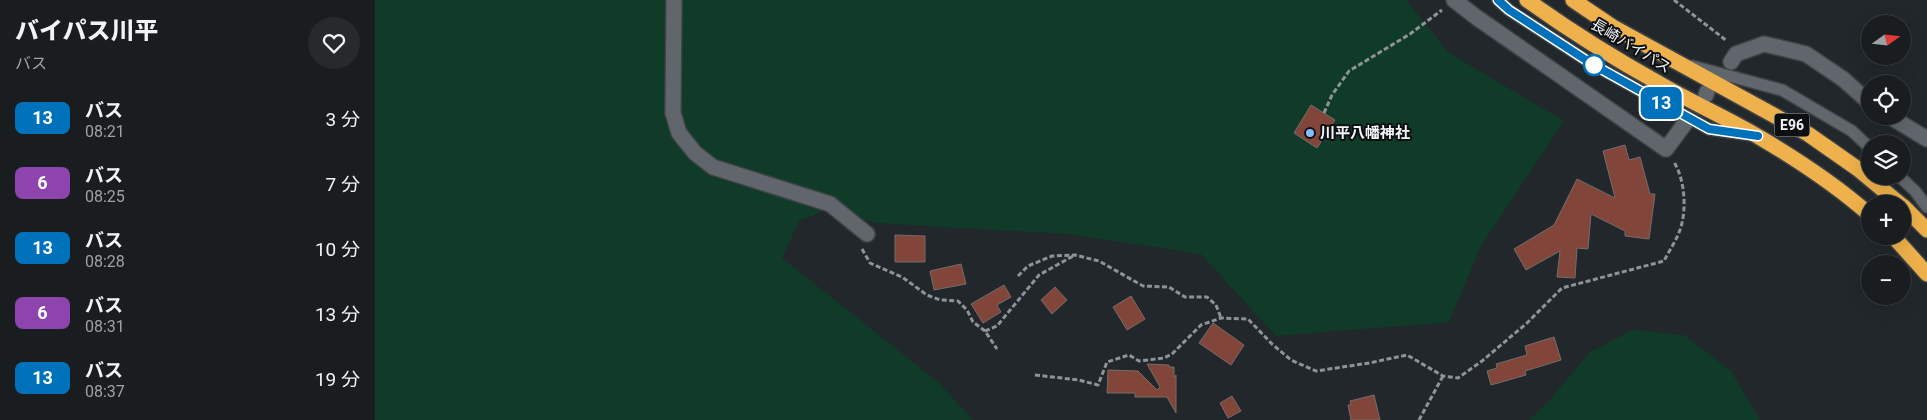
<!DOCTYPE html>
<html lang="ja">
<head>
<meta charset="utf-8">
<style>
  :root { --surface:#1a1d20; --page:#272a2d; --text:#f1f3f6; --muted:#9fa2a5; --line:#383b3e }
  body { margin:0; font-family:Roboto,"Noto Sans JP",sans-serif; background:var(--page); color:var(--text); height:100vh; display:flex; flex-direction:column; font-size:19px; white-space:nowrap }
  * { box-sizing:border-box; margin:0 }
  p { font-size:16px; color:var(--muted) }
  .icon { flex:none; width:28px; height:28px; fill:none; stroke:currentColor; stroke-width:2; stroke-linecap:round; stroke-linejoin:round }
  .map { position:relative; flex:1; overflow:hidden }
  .sheet { display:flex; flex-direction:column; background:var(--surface); width:375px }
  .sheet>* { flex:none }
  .badge { padding:0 10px; border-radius:8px; font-size:18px; line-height:32px }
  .needle { width:32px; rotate:75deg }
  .fabs { position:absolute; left:1486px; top:15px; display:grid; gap:10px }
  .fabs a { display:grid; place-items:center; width:50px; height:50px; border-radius:50%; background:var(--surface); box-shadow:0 5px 20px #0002,0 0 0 1px var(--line); font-size:25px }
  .map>.badge { position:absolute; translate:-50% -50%; box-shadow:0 0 0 2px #fff }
  .round { display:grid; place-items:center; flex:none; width:52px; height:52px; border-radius:26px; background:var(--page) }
  .headline { display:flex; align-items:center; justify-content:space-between; height:85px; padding:0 15px }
  h1 { font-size:24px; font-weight:800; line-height:38px }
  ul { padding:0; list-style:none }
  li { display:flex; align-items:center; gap:15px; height:65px; padding:0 15px }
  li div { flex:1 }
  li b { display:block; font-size:19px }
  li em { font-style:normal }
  li .badge { min-width:55px; font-weight:700; text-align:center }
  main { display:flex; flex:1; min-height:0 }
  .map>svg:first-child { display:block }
  .green { fill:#0f3b28 }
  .building { fill:#81453a; stroke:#756d6b }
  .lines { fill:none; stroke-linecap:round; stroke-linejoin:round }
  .lane-casing { stroke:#3e4246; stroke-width:14 }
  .street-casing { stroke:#3e4246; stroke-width:18 }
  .highway-casing { stroke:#3e4246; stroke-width:18 }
  .path { stroke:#8f9397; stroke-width:3; stroke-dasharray:5 2.5; stroke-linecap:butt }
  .lane { stroke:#60666b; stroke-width:11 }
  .street { stroke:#60666b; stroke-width:15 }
  .highway { stroke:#eeb14b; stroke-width:15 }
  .line-casing { stroke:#fff; stroke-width:11 }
  .line { stroke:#0072bc; stroke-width:8 }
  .stop-dot { fill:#fff; stroke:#0072bc; stroke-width:2.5 }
  .poi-dot { fill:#86bbfb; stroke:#0d0f11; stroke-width:2 }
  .labels { text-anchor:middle; stroke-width:4; stroke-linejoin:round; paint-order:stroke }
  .shield { fill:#0d0f11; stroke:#adb0b3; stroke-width:1 }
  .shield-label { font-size:14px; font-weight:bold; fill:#f2f5f9 }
  .street-label { font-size:15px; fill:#f2f5f9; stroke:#0d0f11 }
  .poi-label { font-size:15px; font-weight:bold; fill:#f2f5f9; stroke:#0d0f11; text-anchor:start }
</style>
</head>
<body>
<main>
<section class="sheet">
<div class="headline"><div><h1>バイパス川平</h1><p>バス</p></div><a class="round"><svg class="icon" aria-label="heart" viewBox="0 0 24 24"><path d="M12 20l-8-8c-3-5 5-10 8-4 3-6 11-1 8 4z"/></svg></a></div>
<ul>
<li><span class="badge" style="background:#0072bc;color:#fff">13</span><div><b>バス</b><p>08:21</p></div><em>3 分</em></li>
<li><span class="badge" style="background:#8e44ad;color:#fff">6</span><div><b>バス</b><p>08:25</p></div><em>7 分</em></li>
<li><span class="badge" style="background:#0072bc;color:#fff">13</span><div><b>バス</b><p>08:28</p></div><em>10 分</em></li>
<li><span class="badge" style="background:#8e44ad;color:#fff">6</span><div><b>バス</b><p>08:31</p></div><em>13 分</em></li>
<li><span class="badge" style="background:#0072bc;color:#fff">13</span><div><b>バス</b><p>08:37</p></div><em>19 分</em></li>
</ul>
</section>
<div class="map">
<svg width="1552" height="420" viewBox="0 0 1552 420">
  <rect width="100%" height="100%" fill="#22272b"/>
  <g class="green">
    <path d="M0 0H1031L1074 53 1189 121 1106 246 1074 322 901 336 826 254 693 234 501 223 453 209 424 221 407 258 564 383 598 420H0Z"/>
    <path d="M1258 330 1309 335 1356 371 1385 420H1154L1173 402 1215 352Z"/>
  </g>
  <g class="building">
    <path d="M936 105 960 120 942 148 919 133Z"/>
    <path d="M1250 145 1254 160 1265 157 1275 194H1280L1274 239 1250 236V231L1216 214 1213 249 1202 248 1200 278 1182 277 1185 251 1151 270 1139 249 1179 225 1202 179 1240 198 1228 151Z"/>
    <path d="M520 235 550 236V262H520Z"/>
    <path d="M586 264 591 284 559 290 555 271Z"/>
    <path d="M629 285 636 297 622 305 626 312 608 323 596 304Z"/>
    <path d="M680 287 692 300 677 314 666 300Z"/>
    <path d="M756 296 770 319 752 330 738 307Z"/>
    <path d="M838 323 869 345 856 365 824 343Z"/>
    <path d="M1179 337 1186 360 1150 371 1151 375 1116 385 1112 371 1122 368 1121 364 1152 355 1150 346Z"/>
    <path d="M772 364 794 365V367H799V377L801 375V413L792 397H760V393H732L733 370 763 371 782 390 785 387Z"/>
    <path d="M999 395 1005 420H976L973 405H976L975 401Z"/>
    <path d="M857 396 866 411 853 418 845 403Z"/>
  </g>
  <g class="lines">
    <defs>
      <g id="lane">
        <path d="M1123 0 1134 10 1217 64 1334 129 1376 135"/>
        <path d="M1317 66 1407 90 1477 131 1495 148"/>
        <path d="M1524 176 1540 191 1552 207"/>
      </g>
      <g id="street">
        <path d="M299 0 298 113 304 133 320 153 338 167 455 204 492 234"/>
        <path d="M1079 0 1101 17 1291 149 1311 122"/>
        <path d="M1356 62 1361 54 1389 44 1431 54 1468 79 1495 103"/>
        <path d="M1331 95 1332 92"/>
        <path d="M1514 116 1552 139"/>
      </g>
      <g id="highway">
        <path d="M1152 0C1195 31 1240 59 1287 85 1318 103 1352 118 1384 137 1423 160 1461 185 1495 215"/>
        <path d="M1198 0 1238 27 1433 134 1483 169 1525 204"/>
        <path d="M1528 206 1552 230"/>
        <path d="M1518 236 1552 274"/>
      </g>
    </defs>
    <use href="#lane" class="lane-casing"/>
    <use href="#street" class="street-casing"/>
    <use href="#highway" class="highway-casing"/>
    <g class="path">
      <path d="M1299 0 1352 41"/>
      <path d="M949 113 957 95 974 71 1035 34 1067 10"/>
      <path d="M487 249 495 263 527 277 552 295 565 300 583 301 592 310 598 322 610 331 622 349"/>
      <path d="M643 276 653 266 677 256 700 255 724 261 768 286 794 287 810 297H832L841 305 846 318"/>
      <path d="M610 331 622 326 664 275 700 255"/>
      <path d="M660 375 704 380 723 385 732 362 754 355 764 361 789 358 797 354 826 325 846 318 873 319 897 344 916 360 941 371 994 363 1032 355 1068 376 1083 378 1107 361 1152 323 1187 288 1289 261C1294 251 1301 241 1305 230 1312 210 1310 180 1299 162"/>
      <path d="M1044 420 1068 376"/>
    </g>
    <use href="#lane" class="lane"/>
    <use href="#street" class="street"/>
    <use href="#highway" class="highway"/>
  </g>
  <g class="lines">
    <defs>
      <path id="line" d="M1123 0 1134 10 1217 64 1334 129 1383 136"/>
    </defs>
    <use href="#line" class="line-casing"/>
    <use href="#line" class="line"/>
  </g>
  <circle class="stop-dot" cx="1219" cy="65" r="10"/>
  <circle class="poi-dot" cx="935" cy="133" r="5"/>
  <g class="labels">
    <rect class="shield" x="1399.5" y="113.5" width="35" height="23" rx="4"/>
    <g class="shield-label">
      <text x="1417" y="130">E96</text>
    </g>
    <g class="street-label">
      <text transform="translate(1256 46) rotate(31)" y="5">長崎バイパス</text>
    </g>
    <g class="poi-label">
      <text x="945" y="138">川平八幡神社</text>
    </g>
  </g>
</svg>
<div class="fabs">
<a><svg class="needle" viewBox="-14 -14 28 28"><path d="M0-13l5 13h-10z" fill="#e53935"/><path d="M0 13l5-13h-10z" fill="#9fa2a5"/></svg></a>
<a><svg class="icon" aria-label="locate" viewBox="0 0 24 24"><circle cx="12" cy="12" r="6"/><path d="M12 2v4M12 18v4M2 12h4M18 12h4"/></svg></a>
<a><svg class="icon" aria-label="layers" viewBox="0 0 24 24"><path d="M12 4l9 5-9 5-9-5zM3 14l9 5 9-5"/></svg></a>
<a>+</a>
<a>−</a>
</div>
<b class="badge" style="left:1286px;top:103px;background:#0072bc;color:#fff">13</b>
</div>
</main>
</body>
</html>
